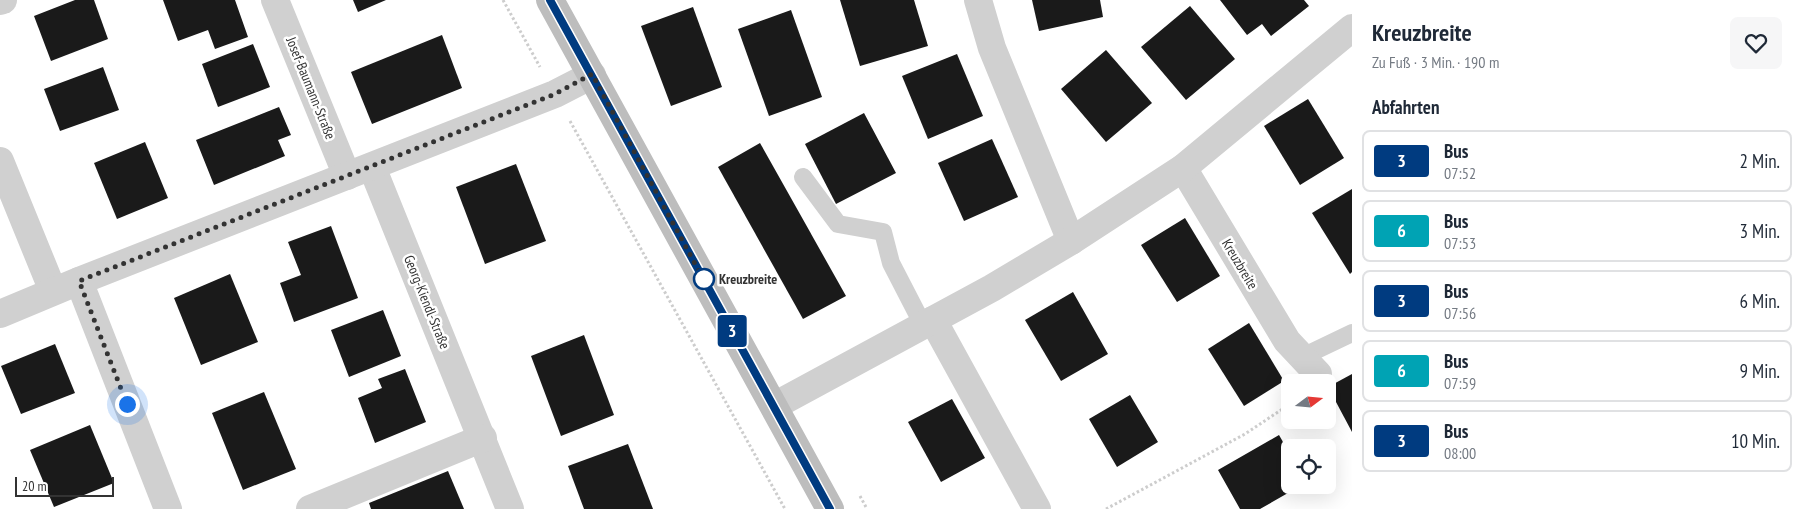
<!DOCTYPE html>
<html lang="de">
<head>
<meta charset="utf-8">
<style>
  :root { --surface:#fff; --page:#f6f6f7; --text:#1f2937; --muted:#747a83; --line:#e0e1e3 }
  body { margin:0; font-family:"PT Sans Narrow",sans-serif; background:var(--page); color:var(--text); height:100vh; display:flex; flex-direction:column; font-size:19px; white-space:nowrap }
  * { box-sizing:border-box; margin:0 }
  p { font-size:16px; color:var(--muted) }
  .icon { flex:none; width:28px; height:28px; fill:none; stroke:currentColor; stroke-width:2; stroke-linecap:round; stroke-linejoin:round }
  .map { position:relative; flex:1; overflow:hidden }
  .side { display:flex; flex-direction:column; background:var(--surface); width:450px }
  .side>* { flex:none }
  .badge { padding:0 10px; border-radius:4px; font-size:18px; line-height:32px }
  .needle { width:32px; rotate:74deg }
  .fabs { position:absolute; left:1281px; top:374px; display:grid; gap:10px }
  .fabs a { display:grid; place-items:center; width:55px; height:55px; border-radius:8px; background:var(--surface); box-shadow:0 5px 20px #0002; font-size:25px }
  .scale { position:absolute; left:15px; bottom:12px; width:99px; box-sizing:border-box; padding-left:5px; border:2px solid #333; border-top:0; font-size:14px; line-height:18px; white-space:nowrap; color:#333; -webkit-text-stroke:4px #fff; paint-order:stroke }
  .you { position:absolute; width:25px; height:25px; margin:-12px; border:4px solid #fff; border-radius:50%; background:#1a73e8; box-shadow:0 0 0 8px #1a73e833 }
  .map>.badge { position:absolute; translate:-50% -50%; box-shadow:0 0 0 2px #fff }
  h2 { padding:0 20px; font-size:19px; line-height:45px }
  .round { display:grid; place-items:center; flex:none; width:52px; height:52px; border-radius:8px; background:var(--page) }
  .headline { display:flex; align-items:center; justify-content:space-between; height:85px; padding:0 20px }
  h1 { font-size:24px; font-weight:800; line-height:38px }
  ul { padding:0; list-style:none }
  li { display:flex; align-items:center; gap:15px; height:62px; margin:0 10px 8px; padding:0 10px; border:2px solid var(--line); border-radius:8px }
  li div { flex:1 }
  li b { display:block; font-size:19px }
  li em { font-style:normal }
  li .badge { min-width:55px; font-weight:700; text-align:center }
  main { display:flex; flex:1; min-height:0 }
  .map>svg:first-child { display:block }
  .building { fill:#1a1a1a }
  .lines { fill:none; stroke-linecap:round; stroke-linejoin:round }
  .path { stroke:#cdcdcd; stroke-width:3; stroke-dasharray:2.5 2.5; stroke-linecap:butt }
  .lane { stroke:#d0d0d0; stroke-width:18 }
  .street { stroke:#d0d0d0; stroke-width:28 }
  .secondary { stroke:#bdbdbd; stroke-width:28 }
  .line-casing { stroke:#fff; stroke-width:11 }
  .line { stroke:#003b80; stroke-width:8 }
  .walk { stroke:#333; stroke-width:5; stroke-dasharray:0 9 }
  .stop-dot { fill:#fff; stroke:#003b80; stroke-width:2.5 }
  .labels { text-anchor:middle; stroke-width:5; stroke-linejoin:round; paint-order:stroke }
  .street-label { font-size:14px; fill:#333; stroke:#fff }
  .stop-label { font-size:14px; font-weight:bold; fill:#333; stroke:#fff; text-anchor:start }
</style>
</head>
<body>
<main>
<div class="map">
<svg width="1352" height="509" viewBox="0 0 1352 509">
  <rect width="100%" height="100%" fill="#fff"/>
  <g class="building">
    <path d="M75 0H94L108 39 51 61 34 16Z"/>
    <path d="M163 0H235L248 37 215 49 208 30 178 41Z"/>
    <path d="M353 0H386L358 12Z"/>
    <path d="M840 0H914L928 46 860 66Z"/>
    <path d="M1032 0H1100L1103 17 1039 31Z"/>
    <path d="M1220 0H1304L1309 6 1271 36 1262 24 1247 35Z"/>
    <path d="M1190 6 1235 59 1186 100 1141 47Z"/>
    <path d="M693 7 722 87 671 106 641 26Z"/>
    <path d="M791 10 822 97 769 116 738 29Z"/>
    <path d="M442 35 462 88 372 124 351 72Z"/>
    <path d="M253 44 270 87 218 107 202 64Z"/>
    <path d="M1106 50 1152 103 1106 142 1061 89Z"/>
    <path d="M957 54 983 116 928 139 902 76Z"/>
    <path d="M103 67 119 110 60 131 44 89Z"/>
    <path d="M1308 99 1344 158 1300 185 1264 126Z"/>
    <path d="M279 107 291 135 278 140 285 156 214 185 196 140Z"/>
    <path d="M864 113 896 173 836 204 805 144Z"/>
    <path d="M992 139 1018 197 964 221 938 163Z"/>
    <path d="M145 142 168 198 117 219 94 163Z"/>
    <path d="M760 143 846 296 803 319 718 167Z"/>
    <path d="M516 164 546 241 485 264 456 187Z"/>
    <path d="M1352 189V272L1350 274 1312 213Z"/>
    <path d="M1185 218 1220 276 1177 302 1141 245Z"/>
    <path d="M331 226 358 298 294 322 280 283 301 275 288 242Z"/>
    <path d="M230 274 258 342 201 365 174 298Z"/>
    <path d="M1073 292 1108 354 1061 381 1025 320Z"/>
    <path d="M383 310 401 356 349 377 331 330Z"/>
    <path d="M1249 323 1284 381 1244 406 1208 349Z"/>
    <path d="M584 335 614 415 561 436 531 356Z"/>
    <path d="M55 344 75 393 21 414 1 366Z"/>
    <path d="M405 369 426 422 375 443 358 398 382 388 378 379Z"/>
    <path d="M1352 374V432L1328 387Z"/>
    <path d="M264 392 296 469 243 490 212 413Z"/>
    <path d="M1130 395 1158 442 1117 467 1089 419Z"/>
    <path d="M952 399 985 458 941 482 908 422Z"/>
    <path d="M90 425 114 483 54 507 30 450Z"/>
    <path d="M1279 435 1290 454V485H1302L1260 509H1240L1218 470Z"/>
    <path d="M628 444 653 509H584L568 466Z"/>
    <path d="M448 471 464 509H371L369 503Z"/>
  </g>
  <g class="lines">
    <g class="path">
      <path d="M503 0 540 67"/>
      <path d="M570 121 785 509"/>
      <path d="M860 496 867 509"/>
      <path d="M1106 509 1245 434 1290 404"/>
    </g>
    <g class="lane">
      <path d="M803 177 838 224 883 232 891 263 923 325"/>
      <path d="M1302 357 1352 333"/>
    </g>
    <g class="street">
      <path d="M275 0 347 176"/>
      <path d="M978 0 992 48 1071 241"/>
      <path d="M0 1 3 0"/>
      <path d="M0 161 53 291"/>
      <path d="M372 167 510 509"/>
      <path d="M1183 168 1287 341 1318 374"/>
      <path d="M79 281 168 509"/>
      <path d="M0 314 79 281 555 94 592 75"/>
      <path d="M933 320 1037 509"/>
      <path d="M774 406 992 288 1071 241 1183 168 1352 28"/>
      <path d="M310 509 483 438"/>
    </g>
    <path class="secondary" d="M550 0 830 509"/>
  </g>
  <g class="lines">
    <defs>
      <path id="line" d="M550 0 830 509"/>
    </defs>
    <use href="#line" class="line-casing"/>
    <use href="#line" class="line"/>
    <path class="walk" d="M127 404 79 281 555 94 592 74 706 284 704 279"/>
  </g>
  <circle class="stop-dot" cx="704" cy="279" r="10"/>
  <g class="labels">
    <g class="street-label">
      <text transform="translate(311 88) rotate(68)" y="5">Josef-Baumann-Straße</text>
      <text transform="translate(1240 264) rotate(59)" y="5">Kreuzbreite</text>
      <text transform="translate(427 302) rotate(68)" y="5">Georg-Kiendl-Straße</text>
    </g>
    <g class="stop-label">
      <text x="719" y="284">Kreuzbreite</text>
    </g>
  </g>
</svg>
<div class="fabs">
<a><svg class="needle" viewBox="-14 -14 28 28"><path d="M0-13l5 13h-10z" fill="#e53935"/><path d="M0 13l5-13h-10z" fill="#747a83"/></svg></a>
<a><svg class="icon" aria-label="locate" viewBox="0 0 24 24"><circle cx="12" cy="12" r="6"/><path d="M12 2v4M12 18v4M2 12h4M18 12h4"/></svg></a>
</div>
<div class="scale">20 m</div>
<div class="you" style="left:127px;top:404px"></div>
<b class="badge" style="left:732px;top:331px;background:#003b80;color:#fff">3</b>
</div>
<section class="side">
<div class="headline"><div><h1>Kreuzbreite</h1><p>Zu Fuß · 3 Min. · 190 m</p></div><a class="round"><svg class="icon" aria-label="heart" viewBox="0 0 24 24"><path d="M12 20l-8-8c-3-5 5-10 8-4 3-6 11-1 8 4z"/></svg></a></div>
<h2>Abfahrten</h2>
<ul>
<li><span class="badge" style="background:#003b80;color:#fff">3</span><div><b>Bus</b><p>07:52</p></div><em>2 Min.</em></li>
<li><span class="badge" style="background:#00a3b4;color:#fff">6</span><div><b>Bus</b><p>07:53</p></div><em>3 Min.</em></li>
<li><span class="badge" style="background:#003b80;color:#fff">3</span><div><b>Bus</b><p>07:56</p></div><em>6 Min.</em></li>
<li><span class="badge" style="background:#00a3b4;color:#fff">6</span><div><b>Bus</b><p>07:59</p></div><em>9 Min.</em></li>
<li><span class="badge" style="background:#003b80;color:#fff">3</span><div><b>Bus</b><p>08:00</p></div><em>10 Min.</em></li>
</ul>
</section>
</main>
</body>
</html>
